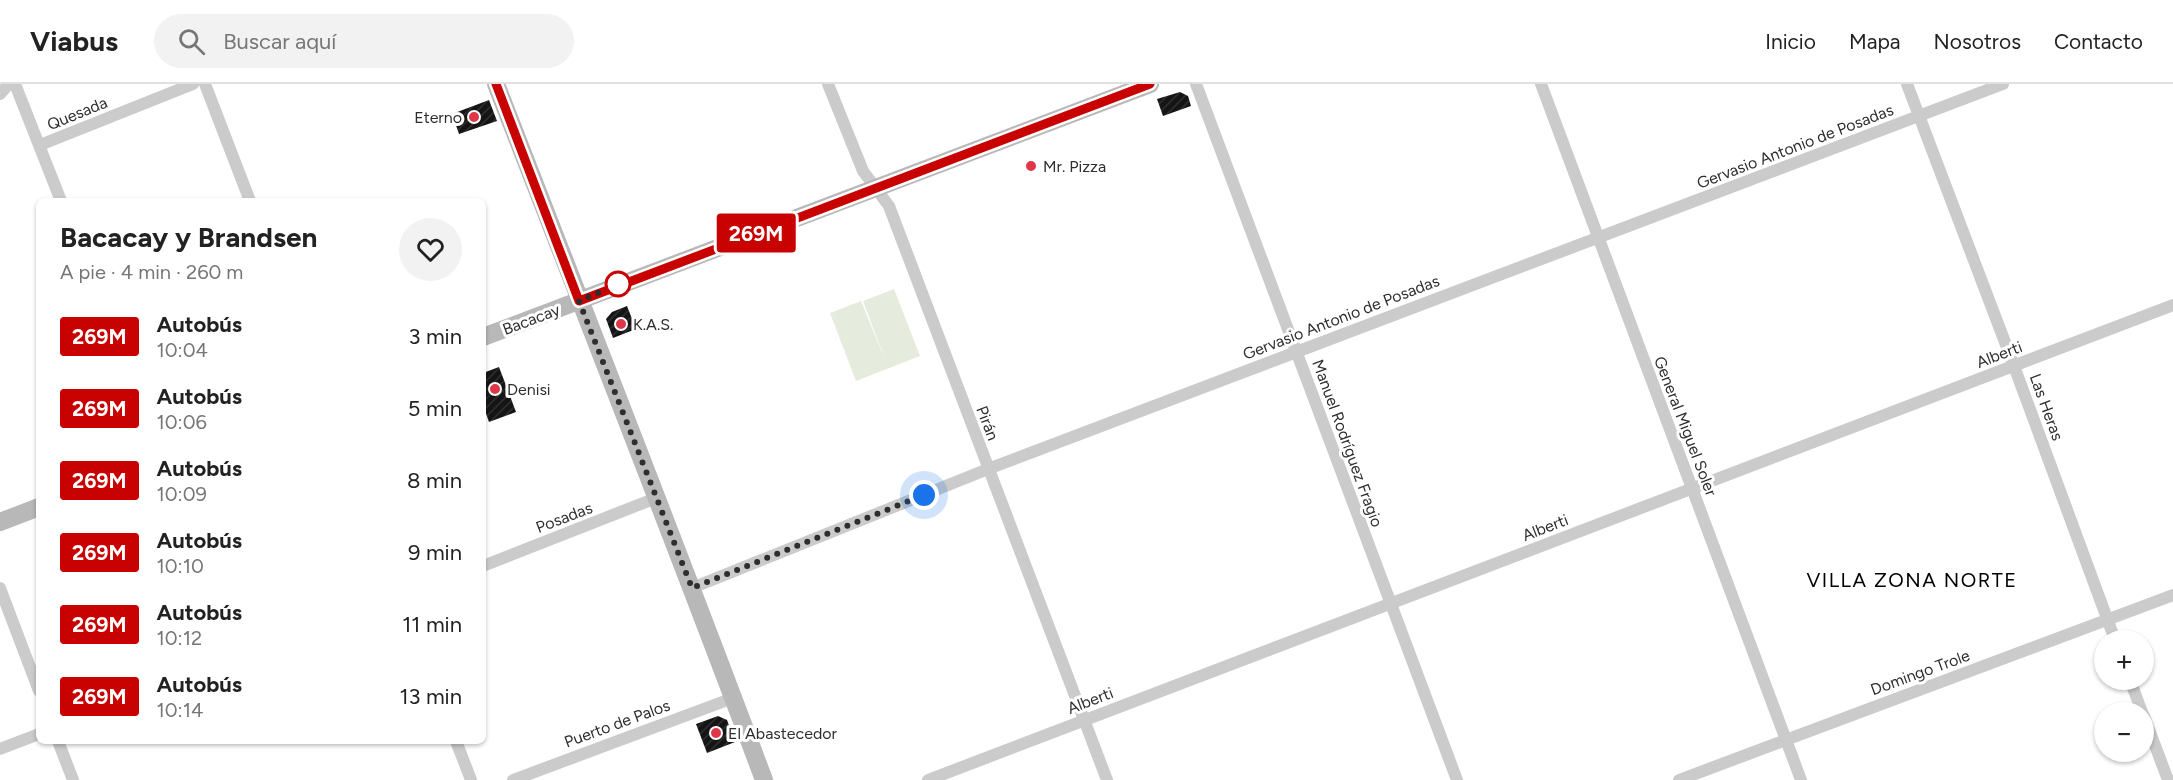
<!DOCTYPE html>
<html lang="es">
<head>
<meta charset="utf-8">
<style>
  :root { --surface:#fff; --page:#f2f2f2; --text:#222; --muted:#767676; --line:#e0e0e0 }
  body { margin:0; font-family:Figtree,sans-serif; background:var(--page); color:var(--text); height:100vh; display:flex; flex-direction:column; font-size:22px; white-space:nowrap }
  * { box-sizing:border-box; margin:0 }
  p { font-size:20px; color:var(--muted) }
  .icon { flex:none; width:33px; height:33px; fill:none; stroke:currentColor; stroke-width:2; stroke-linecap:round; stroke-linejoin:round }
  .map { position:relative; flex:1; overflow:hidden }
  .drawer { position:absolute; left:36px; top:114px; width:450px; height:546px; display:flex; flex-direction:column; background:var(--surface); border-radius:9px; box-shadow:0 2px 4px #0004 }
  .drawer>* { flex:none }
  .badge { padding:0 12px; border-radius:4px; font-size:21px; line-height:39px }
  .controls { position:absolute; left:2094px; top:546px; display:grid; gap:12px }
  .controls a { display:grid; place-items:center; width:60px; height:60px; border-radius:50%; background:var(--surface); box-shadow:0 2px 4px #0004; font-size:30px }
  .you { position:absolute; width:30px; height:30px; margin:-15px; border:4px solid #fff; border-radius:50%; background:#1a73e8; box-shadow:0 0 0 9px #1a73e833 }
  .map>.badge { position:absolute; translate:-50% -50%; box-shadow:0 0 0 3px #fff }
  .round { display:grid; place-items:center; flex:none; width:63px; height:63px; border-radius:32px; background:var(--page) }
  .head { display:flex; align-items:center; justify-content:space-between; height:102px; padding:0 24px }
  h1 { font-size:28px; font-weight:700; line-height:45px }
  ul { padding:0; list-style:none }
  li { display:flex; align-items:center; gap:18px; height:72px; padding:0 24px }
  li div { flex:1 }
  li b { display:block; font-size:22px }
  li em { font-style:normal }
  li .badge { min-width:66px; font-weight:700; text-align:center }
  header { display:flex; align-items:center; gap:36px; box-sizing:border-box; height:84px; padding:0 30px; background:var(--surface); border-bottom:2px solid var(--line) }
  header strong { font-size:28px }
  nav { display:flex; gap:33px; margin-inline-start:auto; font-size:21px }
  .search { width:420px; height:54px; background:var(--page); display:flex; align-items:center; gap:15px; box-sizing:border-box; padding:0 21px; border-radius:33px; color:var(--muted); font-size:22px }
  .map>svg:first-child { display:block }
  .park { fill:#e5ebdd }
  .building { fill:url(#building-hatch) }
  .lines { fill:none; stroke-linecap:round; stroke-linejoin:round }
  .street { stroke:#cbcbcb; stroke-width:12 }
  .secondary { stroke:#b8b8b8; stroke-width:18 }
  .line-casing { stroke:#fff; stroke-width:14 }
  .line { stroke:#c70201; stroke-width:9 }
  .walk { stroke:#2e2e2e; stroke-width:6; stroke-dasharray:0 10.8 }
  .poi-dot { fill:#de3748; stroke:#fff; stroke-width:2 }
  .stop-dot { fill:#fff; stroke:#c70201; stroke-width:3 }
  .labels { text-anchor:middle; stroke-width:6; stroke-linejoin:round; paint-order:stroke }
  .street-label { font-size:16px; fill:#2e2e2e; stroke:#fff }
  .poi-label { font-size:16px; fill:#2e2e2e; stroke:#fff; text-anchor:start }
  .quarter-label { font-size:20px; letter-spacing:1.5px; fill:#000; stroke:#fff }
</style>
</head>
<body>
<header>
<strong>Viabus</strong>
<div class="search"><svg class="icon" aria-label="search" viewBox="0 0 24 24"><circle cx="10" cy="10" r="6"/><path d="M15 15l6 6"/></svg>Buscar aquí</div>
<nav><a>Inicio</a><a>Mapa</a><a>Nosotros</a><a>Contacto</a></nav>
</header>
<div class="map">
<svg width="2173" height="696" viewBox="0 0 2173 696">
  <defs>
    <pattern id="building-hatch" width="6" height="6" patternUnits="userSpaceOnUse" patternTransform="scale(1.5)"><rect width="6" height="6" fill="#151515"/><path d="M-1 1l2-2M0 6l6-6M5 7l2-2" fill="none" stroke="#2f2f2f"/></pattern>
  </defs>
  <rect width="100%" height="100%" fill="#fff"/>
  <path class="park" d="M894 205 920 272 856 297 830 229 861 217 886 278 863 217Z"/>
  <g class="building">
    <path d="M1180 8 1188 12 1191 22 1163 32 1157 15Z"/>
    <path d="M489 16 497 37 459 50 452 30Z"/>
    <path d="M627 222 636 245 613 254 606 235 612 228Z"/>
    <path d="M499 283 516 328 489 338 483 321V289Z"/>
    <path d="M718 632 727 636 735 658 707 669 696 640Z"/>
  </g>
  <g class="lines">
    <g class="street">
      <path d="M15 0 61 117"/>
      <path d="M205 0 250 117"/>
      <path d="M828 0 863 87 889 122 1107 696"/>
      <path d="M1196 0 1457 696"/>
      <path d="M1541 0 1801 696"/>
      <path d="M1907 0 2014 282 2115 556"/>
      <path d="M0 10 9 0"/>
      <path d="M40 61 193 0"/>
      <path d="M483 482 656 414"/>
      <path d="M0 504 39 607"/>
      <path d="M692 504 988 385 2003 0"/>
      <path d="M2130 596 2142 628"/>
      <path d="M2144 632 2168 696"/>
      <path d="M58 657 73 696"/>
      <path d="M456 657 471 696"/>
      <path d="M0 665 39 650"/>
      <path d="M513 696 733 614"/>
      <path d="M928 696 2173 221"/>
      <path d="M1679 696 2173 511"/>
    </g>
    <g class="secondary">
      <path d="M496 0C586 232 677 463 764 696"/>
      <path d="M483 253 1150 0"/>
      <path d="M0 438 39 423"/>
    </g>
  </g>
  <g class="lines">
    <defs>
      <path id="line" d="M496 0 579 217 1150 0"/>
    </defs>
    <use href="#line" class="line-casing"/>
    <use href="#line" class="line"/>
    <path class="walk" d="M618 200 579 217 692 504 924 411"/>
  </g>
  <g class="poi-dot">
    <circle cx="474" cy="33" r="6"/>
    <circle cx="1031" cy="82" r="6"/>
    <circle cx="621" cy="240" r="6"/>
    <circle cx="495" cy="305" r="6"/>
    <circle cx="716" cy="649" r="6"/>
  </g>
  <circle class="stop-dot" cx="618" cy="200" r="12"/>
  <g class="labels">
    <g class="street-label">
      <text transform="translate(77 29) rotate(-22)" y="6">Quesada</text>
      <text transform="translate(1795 62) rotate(-21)" y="6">Gervasio Antonio de Posadas</text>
      <text transform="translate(1341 233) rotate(-21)" y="6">Gervasio Antonio de Posadas</text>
      <text transform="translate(531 235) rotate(-21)" y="6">Bacacay</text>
      <text transform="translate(1999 270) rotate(-21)" y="6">Alberti</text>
      <text transform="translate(2047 323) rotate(70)" y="6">Las Heras</text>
      <text transform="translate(988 339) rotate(69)" y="6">Pirán</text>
      <text transform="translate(1686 342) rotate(69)" y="6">General Miguel Soler</text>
      <text transform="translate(1348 359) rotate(70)" y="6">Manuel Rodríguez Fragio</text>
      <text transform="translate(564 433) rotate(-21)" y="6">Posadas</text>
      <text transform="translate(1545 443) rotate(-21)" y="6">Alberti</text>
      <text transform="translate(1920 588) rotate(-20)" y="6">Domingo Trole</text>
      <text transform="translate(1090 616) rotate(-21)" y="6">Alberti</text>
      <text transform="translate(617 639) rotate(-20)" y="6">Puerto de Palos</text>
    </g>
    <g class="poi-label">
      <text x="462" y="39" text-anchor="end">Eterno</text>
      <text x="1043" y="88">Mr. Pizza</text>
      <text x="633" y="246">K.A.S.</text>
      <text x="507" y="311">Denisi</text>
      <text x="728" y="655">El Abastecedor</text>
    </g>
    <g class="quarter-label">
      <text x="1912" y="503">VILLA ZONA NORTE</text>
    </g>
  </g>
</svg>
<div class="controls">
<a>+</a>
<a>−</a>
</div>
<div class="you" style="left:924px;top:411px"></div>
<b class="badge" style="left:756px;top:149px;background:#c70201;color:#fff">269M</b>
<section class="drawer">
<div class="head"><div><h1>Bacacay y Brandsen</h1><p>A pie · 4 min · 260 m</p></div><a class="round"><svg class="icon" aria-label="heart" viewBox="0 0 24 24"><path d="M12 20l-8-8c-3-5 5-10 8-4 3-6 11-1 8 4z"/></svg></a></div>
<ul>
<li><span class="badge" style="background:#c70201;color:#fff">269M</span><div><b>Autobús</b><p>10:04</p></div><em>3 min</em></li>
<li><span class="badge" style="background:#c70201;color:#fff">269M</span><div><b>Autobús</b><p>10:06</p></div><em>5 min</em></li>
<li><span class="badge" style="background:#c70201;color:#fff">269M</span><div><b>Autobús</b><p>10:09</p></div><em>8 min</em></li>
<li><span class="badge" style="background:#c70201;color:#fff">269M</span><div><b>Autobús</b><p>10:10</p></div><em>9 min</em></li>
<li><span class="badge" style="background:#c70201;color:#fff">269M</span><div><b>Autobús</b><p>10:12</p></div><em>11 min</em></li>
<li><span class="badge" style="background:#c70201;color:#fff">269M</span><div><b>Autobús</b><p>10:14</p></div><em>13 min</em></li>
</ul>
</section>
</div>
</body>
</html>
